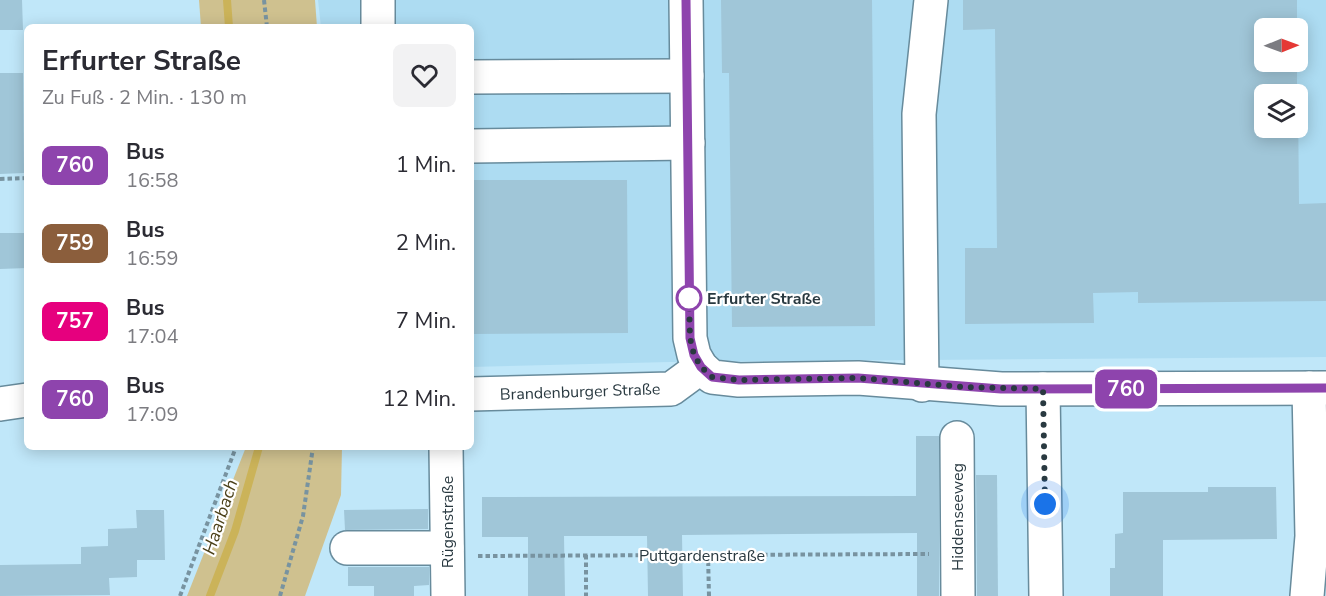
<!DOCTYPE html>
<html lang="de">
<head>
<meta charset="utf-8">
<style>
  :root { --surface:#fff; --page:#f2f2f3; --text:#2b2b33; --muted:#7c7c81 }
  body { margin:0; font-family:"Nunito Sans",sans-serif; background:var(--page); color:var(--text); height:100vh; display:flex; flex-direction:column; font-size:22px; white-space:nowrap }
  * { box-sizing:border-box; margin:0 }
  p { font-size:20px; color:var(--muted) }
  .icon { flex:none; width:33px; height:33px; fill:none; stroke:currentColor; stroke-width:2; stroke-linecap:round; stroke-linejoin:round }
  .map { position:relative; flex:1; overflow:hidden }
  .drawer { position:absolute; left:24px; top:24px; width:450px; height:426px; display:flex; flex-direction:column; background:var(--surface); border-radius:9px; box-shadow:0 3px 15px #0003 }
  .drawer>* { flex:none }
  .badge { padding:0 12px; border-radius:9px; font-size:21px; line-height:39px }
  .needle { width:39px; rotate:89deg }
  .buttons { position:absolute; left:1254px; top:18px; display:grid; gap:12px }
  .buttons a { display:grid; place-items:center; width:54px; height:54px; border-radius:9px; background:var(--surface); box-shadow:0 3px 15px #0003; font-size:30px }
  .you { position:absolute; width:30px; height:30px; margin:-15px; border:4px solid #fff; border-radius:50%; background:#1a73e8; box-shadow:0 0 0 9px #1a73e833 }
  .map>.badge { position:absolute; translate:-50% -50%; box-shadow:0 0 0 3px #fff }
  .round { display:grid; place-items:center; flex:none; width:63px; height:63px; border-radius:9px; background:var(--page) }
  .headline { display:flex; align-items:center; justify-content:space-between; height:102px; padding:0 18px }
  h1 { font-size:28px; font-weight:700; line-height:45px }
  ul { padding:0; list-style:none }
  li { display:flex; align-items:center; gap:18px; height:78px; padding:0 18px }
  li div { flex:1 }
  li b { display:block; font-size:22px }
  li em { font-style:normal }
  li .badge { min-width:66px; font-weight:700; text-align:center }
  .map>svg:first-child { display:block }
  .built { fill:#addcf2; fill-rule:evenodd }
  .green { fill:#cfc18f }
  .lines { fill:none; stroke-linecap:round; stroke-linejoin:round }
  .stream { stroke:#cbb359; stroke-width:8 }
  .building { fill:#a0c6d8 }
  .minor-casing { stroke:#678b9c; stroke-width:36 }
  .path { stroke:#7893a0; stroke-width:4; stroke-dasharray:4.5 3; stroke-linecap:butt }
  .minor { stroke:#fff; stroke-width:33 }
  .line-casing { stroke:#fff; stroke-width:14 }
  .line { stroke:#8e44ad; stroke-width:9 }
  .walk { stroke:#293940; stroke-width:6; stroke-dasharray:0 10.8 }
  .stop-dot { fill:#fff; stroke:#8e44ad; stroke-width:3 }
  .labels { text-anchor:middle; stroke-width:4.5; stroke-linejoin:round; paint-order:stroke }
  .stop-label { font-size:16px; font-weight:bold; fill:#293940; stroke:#fff; text-anchor:start }
  .street-label { font-size:16px; fill:#293940; stroke:#fff }
  .water-label { font-size:18px; font-style:italic; fill:#4c421b; stroke:#fff }
</style>
</head>
<body>
<div class="map">
<svg width="1326" height="596" viewBox="0 0 1326 596">
  <rect width="100%" height="100%" fill="#c0e7f9"/>
  <path class="built" d="M318 0H1326V357L670 362 471 367V27H321ZM1264 28H1298V62H1264ZM1264 94H1298V128H1264Z"/>
  <g class="green">
    <path d="M199 0H315L317 27H201Z"/>
    <path d="M246 447H342L341 495 305 596H187Z"/>
  </g>
  <g class="lines">
    <g class="stream">
      <path d="M227 0 229 27"/>
      <path d="M210 596 235 531 259 447"/>
    </g>
  </g>
  <g class="building">
    <path d="M0 0H22L23 30H0Z"/>
    <path d="M721 0H872L875 326 732 327 729 73H722Z"/>
    <path d="M963 0H1297V28H1264V62H1297V94H1264V128H1298V99L1299 204 1326 203V301L1138 303V292L1093 293 1094 323 965 324V248H997L995 29 963 30Z"/>
    <path d="M0 73H23L24 173 0 174Z"/>
    <path d="M471 180H627L628 333 471 334Z"/>
    <path d="M0 233H27V268L0 269Z"/>
    <path d="M916 436H939V596H917V533L682 535 683 596H648L647 536H564L565 596H528V537H482V497L916 496Z"/>
    <path d="M976 475H997L998 596H977Z"/>
    <path d="M1208 487H1276L1277 539 1163 540V596H1110V568H1115V534L1123 533V492H1208Z"/>
    <path d="M428 509V529L345 530 344 510Z"/>
    <path d="M136 510H164L165 560H137V577L109 578 110 595 0 596V565L81 564V547L108 546V529L137 528Z"/>
    <path d="M348 567H429V585L414 586V596H374V586H348Z"/>
  </g>
  <g class="lines">
    <defs>
      <g id="minor">
        <path d="M378 0V27"/>
        <path d="M686 0 690 338 694 355 701 367 712 377 739 380 858 378 1001 389 1326 388"/>
        <path d="M471 77 687 76"/>
        <path d="M471 146 688 143"/>
        <path d="M922 385 919 114 931 0"/>
        <path d="M1043 389 1046 596"/>
        <path d="M471 394 671 389 701 367"/>
        <path d="M0 404 27 400"/>
        <path d="M957 438 958 596"/>
        <path d="M446 447 448 596"/>
        <path d="M347 548H447"/>
        <path d="M1307 596 1312 536 1309 388"/>
      </g>
    </defs>
    <use href="#minor" class="minor-casing"/>
    <g class="path">
      <path d="M264 0 267 27"/>
      <path d="M0 179 27 178"/>
      <path d="M708 554 709 596"/>
      <path d="M586 555V596"/>
      <path d="M478 556 929 554"/>
      <path d="M180 596 236 447"/>
      <path d="M280 596 303 516 313 447"/>
    </g>
    <use href="#minor" class="minor"/>
  </g>
  <g class="lines">
    <defs>
      <path id="line" d="M686 0 690 338 694 355 701 367 712 377 739 380 858 378 1001 389 1326 388"/>
    </defs>
    <use href="#line" class="line-casing"/>
    <use href="#line" class="line"/>
    <path class="walk" d="M689 298 690 338 694 355 701 367 712 377 739 380 858 378 964 387 1043 389 1045 504"/>
  </g>
  <circle class="stop-dot" cx="689" cy="298" r="12"/>
  <g class="labels">
    <g class="stop-label">
      <text x="707" y="304">Erfurter Straße</text>
    </g>
    <g class="street-label">
      <text transform="translate(580 391) rotate(-2)" y="6">Brandenburger Straße</text>
      <text transform="translate(957 517) rotate(-90)" y="6">Hiddenseeweg</text>
      <text transform="translate(447 522) rotate(-90)" y="6">Rügenstraße</text>
      <text x="702" y="561">Puttgardenstraße</text>
    </g>
    <g class="water-label">
      <text transform="translate(220 517) rotate(-72)" y="6">Haarbach</text>
    </g>
  </g>
</svg>
<div class="buttons">
<a><svg class="needle" viewBox="-14 -14 28 28"><path d="M0-13l5 13h-10z" fill="#e53935"/><path d="M0 13l5-13h-10z" fill="#7c7c81"/></svg></a>
<a><svg class="icon" aria-label="layers" viewBox="0 0 24 24"><path d="M12 4l9 5-9 5-9-5zM3 14l9 5 9-5"/></svg></a>
</div>
<div class="you" style="left:1045px;top:504px"></div>
<b class="badge" style="left:1126px;top:389px;background:#8e44ad;color:#fff">760</b>
<section class="drawer">
<div class="headline"><div><h1>Erfurter Straße</h1><p>Zu Fuß · 2 Min. · 130 m</p></div><a class="round"><svg class="icon" aria-label="heart" viewBox="0 0 24 24"><path d="M12 20l-8-8c-3-5 5-10 8-4 3-6 11-1 8 4z"/></svg></a></div>
<ul>
<li><span class="badge" style="background:#8e44ad;color:#fff">760</span><div><b>Bus</b><p>16:58</p></div><em>1 Min.</em></li>
<li><span class="badge" style="background:#8b5e3c;color:#fff">759</span><div><b>Bus</b><p>16:59</p></div><em>2 Min.</em></li>
<li><span class="badge" style="background:#e6007e;color:#fff">757</span><div><b>Bus</b><p>17:04</p></div><em>7 Min.</em></li>
<li><span class="badge" style="background:#8e44ad;color:#fff">760</span><div><b>Bus</b><p>17:09</p></div><em>12 Min.</em></li>
</ul>
</section>
</div>
</body>
</html>
